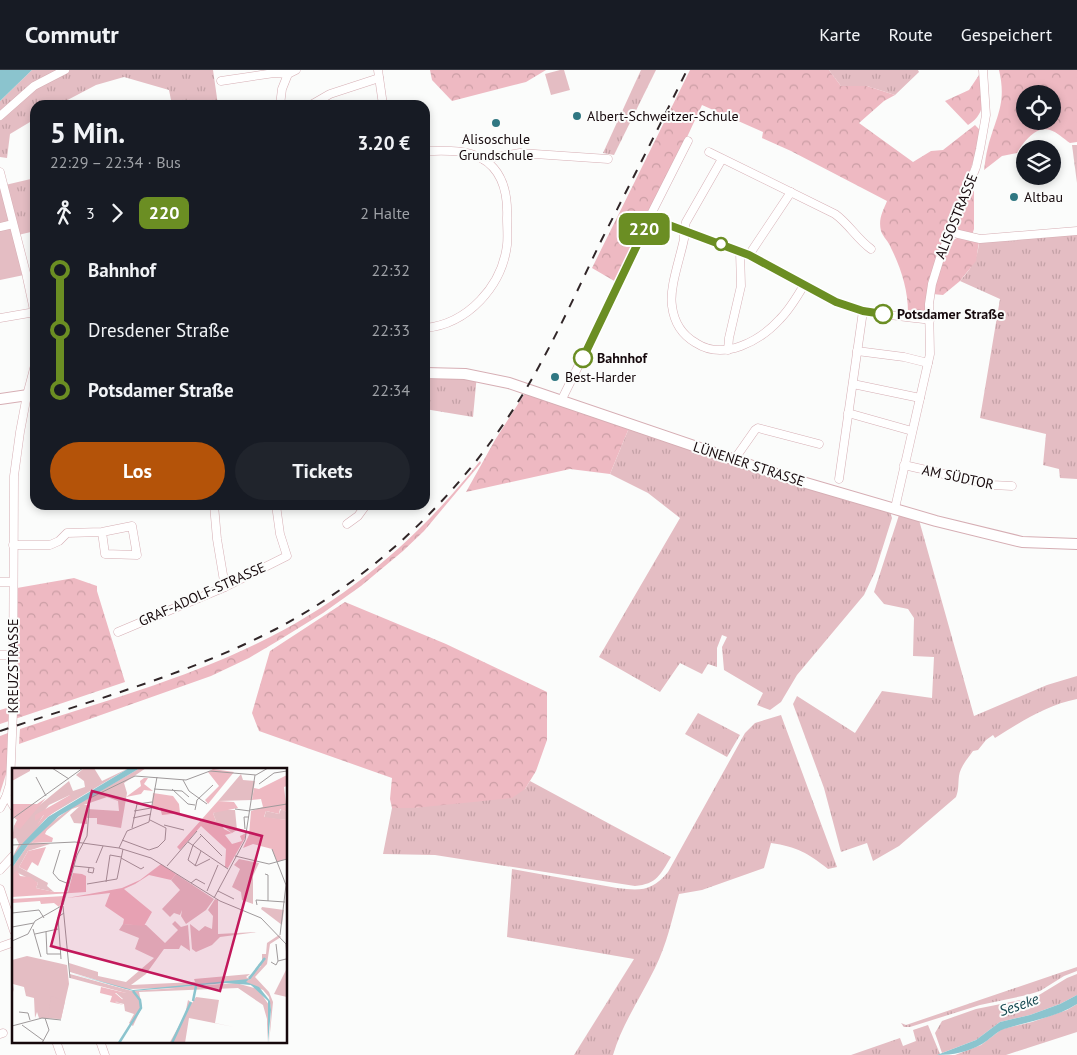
<!DOCTYPE html>
<html lang="de">
<head>
<meta charset="utf-8">
<style>
  :root { --surface:#171b24; --page:#20242c; --text:#f1f3f6; --muted:#9ea1a6; --line:#363941; --accent:#b45309 }
  body { margin:0; font-family:"PT Sans",sans-serif; background:var(--page); color:var(--text); height:100vh; display:flex; flex-direction:column; font-size:19px; white-space:nowrap }
  * { box-sizing:border-box; margin:0 }
  p { font-size:16px; color:var(--muted) }
  .icon { flex:none; width:28px; height:28px; fill:none; stroke:currentColor; stroke-width:2; stroke-linecap:round; stroke-linejoin:round }
  .map { position:relative; flex:1; overflow:hidden }
  .details { position:absolute; left:30px; top:30px; width:400px; height:410px; display:flex; flex-direction:column; background:var(--surface); border-radius:15px; box-shadow:0 2px 8px #0003 }
  .details>* { flex:none }
  .badge { padding:0 10px; border-radius:8px; font-size:18px; line-height:32px }
  .controls { position:absolute; left:1016px; top:15px; display:grid; gap:10px }
  .controls a { display:grid; place-items:center; width:45px; height:45px; border-radius:50%; background:var(--surface); box-shadow:0 2px 8px #0003; font-size:25px }
  .map>.badge { position:absolute; translate:-50% -50%; box-shadow:0 0 0 2px #fff }
  .legs { display:flex; align-items:center; gap:8px; height:55px; padding:0 20px; font-size:16px }
  .legs p { margin-inline-start:auto }
  .headline { display:flex; align-items:center; justify-content:space-between; height:85px; padding:0 20px }
  h1 { font-size:28px; font-weight:800; line-height:38px }
  .primary-button { display:flex; gap:10px; margin-top:auto; padding:10px 20px }
  .primary-button a { flex:1; height:58px; border-radius:30px; background:var(--accent); color:#fff; font-size:20px; font-weight:800; line-height:58px; text-align:center }
  .primary-button a+a { background:var(--page); color:var(--text) }
  ul { padding:0 20px; list-style:none }
  li { display:flex; align-items:center; gap:18px; height:60px; font-size:19px }
  li i { display:grid; place-items:center; width:8px; height:100%; margin:0 6px; background:currentColor }
  li i::after { content:''; width:12px; height:12px; margin:-6px; border:4px solid; border-radius:50%; background:var(--surface) }
  li p { margin-inline-start:auto }
  li:first-child i { background:linear-gradient(#0000 50%,currentColor 0) }
  li:last-child i { background:linear-gradient(currentColor 50%,#0000 0) }
  header { display:flex; align-items:center; gap:30px; box-sizing:border-box; height:70px; padding:0 25px; background:var(--surface); border-bottom:1px solid var(--line) }
  header strong { font-size:24px }
  nav { display:flex; gap:28px; margin-inline-start:auto; font-size:18px }
  .map>svg:first-child { display:block }
  .grass { fill:url(#grass-tufts) }
  .forest { fill:url(#forest-crowns); fill-rule:evenodd }
  .garden { fill:#e4bdc3 }
  .water { fill:#8bc4ce }
  .lines { fill:none; stroke-linecap:round; stroke-linejoin:round }
  .minor-casing { stroke:#d6aeb4; stroke-width:9 }
  .major-casing { stroke:#d6aeb4; stroke-width:12 }
  .minor { stroke:#fff; stroke-width:8 }
  .major { stroke:#fff; stroke-width:10 }
  .rail { stroke:#312628; stroke-width:2; stroke-dasharray:9 9; stroke-linecap:butt }
  .line-1-casing { stroke:#fff; stroke-width:11 }
  .line-1 { stroke:#6b8e23; stroke-width:8 }
  .poi-dot { fill:#307782; stroke:#fbfcfb; stroke-width:2 }
  .stop-1-dot { fill:#fff; stroke:#6b8e23; stroke-width:2.5 }
  .labels { text-anchor:middle; stroke-width:4; stroke-linejoin:round; paint-order:stroke }
  .poi-label { font-size:14px; fill:#15080b; stroke:#fbfcfb; text-anchor:start }
  .street-label { font-size:14px; fill:#15080b; stroke:#fbfcfb }
  .stop-label { font-size:14px; font-weight:bold; fill:#15080b; stroke:#fbfcfb; text-anchor:start }
  .water-label { font-size:15px; font-style:italic; fill:#154850; stroke:#fbfcfb }
  .inset-river { fill:none; stroke:#8bc4ce; stroke-width:2.5 }
  .inset-road { fill:none; stroke:#9f9a9b; stroke-width:1 }
  .view { fill:#c2185b; fill-opacity:0.15; stroke:#c2185b; stroke-width:2.5 }
  .inset-edge { fill:none; stroke:#15080b; stroke-width:2.5 }
</style>
</head>
<body>
<header>
<strong>Commutr</strong>
<nav><a>Karte</a><a>Route</a><a>Gespeichert</a></nav>
</header>
<div class="map">
<svg width="1077" height="985" viewBox="0 0 1077 985">
  <defs>
    <pattern id="grass-tufts" width="24" height="20" patternUnits="userSpaceOnUse" patternTransform="scale(1.25)"><rect width="24" height="20" fill="#e4bdc3"/><path d="M3 7l-1-3M5 7V3M7 7l1-3M15 17l-1-3M17 17v-4M19 17l1-3" fill="none" stroke="#c3a1a6"/></pattern>
    <pattern id="forest-crowns" width="20" height="18" patternUnits="userSpaceOnUse" patternTransform="scale(1.25)"><rect width="20" height="18" fill="#eeb9c2"/><path d="M2 6a3 3 0 1 1 6 0M12 15a3 3 0 1 1 6 0" fill="none" stroke="#cb9ea5"/></pattern>
  </defs>
  <rect width="100%" height="100%" fill="#fbfcfb"/>
  <g class="grass">
    <path d="M32 0H213L218 35H172L169 20 124 7 96 15 58 35H35V49L10 64 7 88 0 87V31Z"/>
    <path d="M641 0H656L614 85 603 83Z"/>
    <path d="M829 0H918L919 2 895 25 867 16H841Z"/>
    <path d="M1077 75V113L1072 75Z"/>
    <path d="M35 108V161L14 166 1 116Z"/>
    <path d="M1077 164V409L1060 408 1059 399 1043 395 1046 364 980 348 1000 229 960 211C971 199 978 188 979 172Z"/>
    <path d="M425 301 477 304 473 347 425 339Z"/>
    <path d="M629 358 890 442 892 448 875 502 864 525 797 605 781 632 770 640 757 635 763 623 724 600 722 577 727 567 722 565 717 578V597L708 594 702 604 680 593 660 622 599 587 680 448 648 423 610 404Z"/>
    <path d="M899 445 919 450 974 646 1047 615 1077 606V629C1046 635 1021 652 995 668L993 665 986 670 978 680 973 681C968 688 960 697 959 706 958 714 959 719 956 727L899 776 873 791 867 773 841 782 824 718 793 634 797 626 855 663 882 621 932 628 934 587 913 586 914 548 908 539 884 534 874 522Z"/>
    <path d="M698 643 740 665 727 687 685 664Z"/>
    <path d="M781 645 837 797 828 799C808 783 797 777 771 773L764 798 702 820 679 824C672 849 667 874 655 898 641 927 622 954 613 985H574L634 889 507 867 512 799 617 818C641 821 652 821 668 802L745 663 755 653Z"/>
    <path d="M530 711 671 787C660 805 657 814 635 816L435 785 383 784 392 738H414L525 719Z"/>
    <path d="M1077 897V901L1064 906 1040 921 1027 925 980 935 910 957H904L901 953 906 955Z"/>
    <path d="M1077 904V925L1060 934 1030 945 1000 952 976 970 942 983 935 963 942 951 976 939 1025 929 1039 925 1067 908Z"/>
    <path d="M1077 934V962L1006 985H955L981 975 1002 959 1032 952 1067 940Z"/>
    <path d="M928 955 940 984 938 985H851L900 968 903 976 916 971 913 960Z"/>
  </g>
  <g class="forest">
    <path d="M430 0H546L526 12 452 31 432 10Z"/>
    <path d="M690 0H829L841 16H867L895 25 884 31 859 53 913 92 931 81 943 80 975 55 980 60C971 123 930 177 925 240L919 244 908 242C908 220 901 198 891 178 889 172 883 167 881 161 878 149 883 141 887 131L791 81 762 68 763 62 702 35 660 125 616 212 592 198Z"/>
    <path d="M999 0H1077V72L1070 73C1064 69 1057 62 1050 60 1035 56 1024 72 1017 83L1002 86 984 100C985 93 986 84 988 77 996 46 1007 34 999 0ZM1025 24H1052V51H1025Z"/>
    <path d="M981 2C982 24 989 42 968 55L945 31 969 20Z"/>
    <path d="M971 118 974 122V159L972 165 961 163 956 156Z"/>
    <path d="M957 168 979 172 976 191 960 211 943 225 932 224 949 172Z"/>
    <path d="M525 323 629 358 610 404 570 399 466 422 495 370Z"/>
    <path d="M480 391 481 393 424 461 403 481 361 516 323 543 276 572 249 588 211 606 19 674 20 659C97 633 182 610 256 574 346 531 418 469 480 391Z"/>
    <path d="M74 508 97 516V521L125 612 0 654V640L17 635V518Z"/>
    <path d="M345 532 446 574 547 622V670L536 701 525 719 512 728 414 738H392L390 729 392 708 259 661 252 643 270 581Z"/>
    <path d="M8 663 7 701 0 723V666Z"/>
  </g>
  <g class="garden">
    <path d="M560 0H564L570 20 551 25 545 4Z"/>
    <path d="M0 113 24 205 0 210Z"/>
  </g>
  <g class="water">
    <path d="M0 0H32L0 31Z"/>
    <path d="M1077 925V934C1055 948 1029 951 1004 959 996 962 989 970 982 974 968 982 953 985 937 985L976 970 1000 952 1030 945 1060 934Z"/>
  </g>
  <g class="lines">
    <defs>
      <g id="minor">
        <path d="M378 0 383 35"/>
        <path d="M221 11 274 3 288 4"/>
        <path d="M280 35 282 19 288 4 296 0"/>
        <path d="M311 35 330 24 379 8"/>
        <path d="M0 46 34 16 65 0"/>
        <path d="M425 81C444 81 464 79 481 88 503 100 508 125 507 148 507 157 508 166 507 175 502 216 468 254 425 258"/>
        <path d="M709 82 835 144C849 154 857 169 871 179"/>
        <path d="M483 89 520 83 608 89"/>
        <path d="M722 89 686 152 684 160V169C680 189 669 218 672 236 674 252 682 265 696 273 724 291 760 271 780 249 790 239 797 227 804 215"/>
        <path d="M0 102 26 203 35 245"/>
        <path d="M650 148 749 185 836 232C866 244 898 246 930 250"/>
        <path d="M0 157 13 154"/>
        <path d="M950 162 980 169 1077 161"/>
        <path d="M749 185 791 122"/>
        <path d="M0 248 35 242"/>
        <path d="M728 280 729 268 741 216 740 181"/>
        <path d="M857 281 904 287 928 293"/>
        <path d="M853 314 920 328"/>
        <path d="M562 329 610 232 640 166 688 71"/>
        <path d="M848 343 912 361"/>
        <path d="M425 369V368"/>
        <path d="M734 390 755 360 758 358 819 374"/>
        <path d="M904 395 992 415 1012 416"/>
        <path d="M839 409 863 241"/>
        <path d="M214 435 217 469 225 517"/>
        <path d="M895 438 930 284 929 234 932 214 940 188 976 97 980 79 986 45 983 0"/>
        <path d="M347 454 358 446 366 435"/>
        <path d="M13 475H50L59 471 67 463 102 462 132 456 137 485 105 484 102 462"/>
        <path d="M0 512H13"/>
        <path d="M118 562 225 517 287 486 280 464 276 435"/>
        <path d="M0 585H12"/>
        <path d="M6 727 10 730 14 737"/>
        <path d="M0 738 6 727 10 714 13 641 14 406 20 362 27 325 35 295"/>
        <path d="M0 800 14 785"/>
        <path d="M0 819 14 861"/>
        <path d="M0 877 14 872"/>
        <path d="M0 964 3 963"/>
        <path d="M56 971 61 985"/>
        <path d="M100 971 105 985"/>
      </g>
      <g id="major">
        <path d="M425 303 465 304 509 313 782 406 936 451 1022 472 1077 474"/>
        <path d="M0 329 35 324"/>
      </g>
    </defs>
    <use href="#minor" class="minor-casing"/>
    <use href="#major" class="major-casing"/>
    <use href="#minor" class="minor"/>
    <use href="#major" class="major"/>
    <path class="rail" d="M0 661C90 631 189 604 274 560 378 506 466 419 526 319 554 272 577 221 601 171 630 114 659 57 687 0"/>
  </g>
  <g class="lines">
    <defs>
      <path id="line-1" d="M583 288 650 148 749 185 836 232 863 241 883 244"/>
    </defs>
    <use href="#line-1" class="line-1-casing"/>
    <use href="#line-1" class="line-1"/>
  </g>
  <g class="poi-dot">
    <circle cx="577" cy="46" r="5"/>
    <circle cx="496" cy="53" r="5"/>
    <circle cx="1014" cy="127" r="5"/>
    <circle cx="555" cy="307" r="5"/>
  </g>
  <g class="stop-1-dot">
    <circle cx="721" cy="174" r="6"/>
    <circle cx="883" cy="244" r="9"/>
    <circle cx="583" cy="288" r="9"/>
  </g>
  <g class="labels">
    <g class="poi-label">
      <text x="587" y="51">Albert-Schweitzer-Schule</text>
      <text x="496" y="74" text-anchor="middle">Alisoschule<tspan x="496" dy="16">Grundschule</tspan></text>
      <text x="1024" y="132">Altbau</text>
      <text x="565" y="312">Best-Harder</text>
    </g>
    <g class="street-label">
      <text transform="translate(956 146) rotate(-68)" y="5">ALISOSTRASSE</text>
      <text transform="translate(749 394) rotate(18)" y="5">LÜNENER STRASSE</text>
      <text transform="translate(958 407) rotate(12)" y="5">AM SÜDTOR</text>
      <text transform="translate(202 524) rotate(-24)" y="5">GRAF-ADOLF-STRASSE</text>
      <text transform="translate(13 596) rotate(-90)" y="5">KREUZSTRASSE</text>
    </g>
    <g class="stop-label">
      <text x="897" y="249">Potsdamer Straße</text>
      <text x="597" y="293">Bahnhof</text>
    </g>
    <g class="water-label">
      <text transform="translate(1019 935) rotate(-19)" y="5">Seseke</text>
    </g>
  </g>
  <g transform="translate(12 698)">
    <rect width="275" height="275" fill="#fbfcfb"/>
    <path d="M0 0H18V3L0 13ZM72 0H82L90 13 117 0 36 48 0 90 7 76 4 70 0 71 2 58 57 13 61 23 73 19 72 13 64 7ZM58 27 50 36 26 56 32 46 26 50 37 37ZM128 0H134L112 15 115 25 109 60 85 56V50H75V41L107 43 106 33 95 29 60 41 20 75 38 76 16 83 7 99 36 115 35 118 42 124 24 120 26 115 6 105 0 108V100L16 77 37 56 59 40ZM229 6 231 12 243 13 240 32 206 33ZM269 41 275 44V52L252 50 254 43 267 46ZM208 42H223L225 62 220 65 204 53 201 45ZM227 91 247 95 241 108V136L230 132 229 124 220 119 228 101 222 97ZM164 106 202 131 194 142 174 156 169 148 170 142 168 147 162 145 158 149 150 141 168 122 159 112ZM203 131 206 132V166L245 164 208 169 200 177 184 184 180 181 178 156 187 163 193 158 200 161 201 148 196 142ZM250 139 272 142 270 157 249 141ZM163 153 169 159 176 157 178 183 169 177 167 181H152L134 206 119 217 183 214 182 211 238 206 234 209 239 212 236 209 249 198 246 197 250 194V186H254L255 175 267 167 269 169 258 176 255 196 243 209 257 224 261 234 257 275 259 242 257 229 251 222 231 214 197 215 165 219 224 215 246 221 257 237 255 275V251L251 237 226 220 127 224 130 239 121 258 117 255 122 246 113 243 112 236 103 234 111 231 103 224 114 225 58 210V206L120 223 164 220 114 221 58 204 57 195 86 204V208L114 214 142 190 123 181 127 170 107 162 111 156 134 157 153 175 166 162 160 156ZM15 188 55 197 57 216 49 251 27 250 25 244 23 250 22 230 14 228 12 219 1 216 2 224 0 219V192ZM274 202 275 203V229L262 226ZM184 229 207 232 203 255 222 259 177 250 173 275 158 274 173 247 176 232 180 235Z" fill="#e4bdc3" fill-rule="evenodd"/>
    <path d="M201 1 222 4 196 36 193 32 207 18 196 4ZM275 7V18L272 19 275 44 268 41 267 46 254 43 252 49 275 52V91L265 94 260 81 241 76 231 80 237 67 239 43 251 39 249 31 240 32 242 20 247 21ZM132 10H136L132 16 141 23 132 22 129 26 114 29 129 18 128 13ZM141 25 161 28 167 36 168 45 150 47 148 39H140ZM58 27 59 31 24 58 32 47 23 53V47ZM34 30 8 61 2 58 5 52 0 48V36H25ZM206 33 222 34 226 40 201 45 204 53H208L212 61 220 65 213 67 220 76 230 73 228 68 234 65 233 70 216 100 213 99 214 81 189 58 168 82 165 79ZM37 57 33 66 41 70 40 74 20 75ZM34 79 26 98 20 94 15 103 7 99 16 83ZM149 96 164 106 159 112 137 107 123 116 112 121 140 144 132 158 111 156 112 151 93 138 98 125 55 130 110 120 128 112ZM5 102 8 108 18 109 26 115 24 120 42 124H56L61 105 70 106 74 108V124L0 129V108ZM53 128 47 139 42 135 29 136 28 133 0 135V131ZM89 219 114 225H103L111 232 103 234 112 237 98 234 100 228 88 225Z" fill="#eeb9c2"/>
    <path d="M69 37H75V56L62 55 58 47ZM39 228 53 233 49 251 36 249Z" fill="#e4bdc3"/>
    <path d="M117 0H128L47 48 16 77 0 100V90L10 76 36 49ZM58 205 121 222 237 211 234 214 247 219 258 233 259 242 256 275V233L239 217 214 215 121 223Z" fill="#8bc4ce"/>
    <path class="inset-river" d="M237 211 253 190M181 233 184 218M107 275 129 240 128 232 121 223M160 275 179 234"/>
    <path class="inset-road" d="M40 0 57 11M24 9 34 28M171 12 177 23 195 36M247 16 262 5 275 3M142 21 170 23 177 29M160 21 176 36 183 37M223 41 238 43M183 42 185 32 201 17M238 42 275 36M122 43 139 40M121 50 139 46M0 51 71 0M152 57 172 62M120 60 125 36 140 34M233 61 232 49H237M188 66 210 88M190 67 181 77 176 92 184 98 198 91M110 72 137 82 146 79 153 72 154 60 138 52M176 74 216 101M0 77 63 74 107 80 139 90 208 133 249 150 275 177M107 80 115 63 137 54 145 9M260 81 274 117 268 167M48 82 41 105 47 112 57 116M223 88 257 96 275 91M109 90 129 101 132 99M84 95 91 78M62 98 82 100 81 105 76 104 77 100M155 98 185 63M183 98 189 83M253 106 256 107V133M94 114 98 87 109 89M179 115 184 111 193 116M75 116 105 111 111 81M195 123 206 97M206 123 222 131M202 130 233 72 243 7M245 137 244 132 273 134M51 138 58 210M0 145 27 142 32 150M0 159 22 155M21 161 29 189M34 164 35 186H49M23 166 46 161M0 173 16 166 23 153 51 137 65 87 75 68 78 30 123 8 174 12 198 3 244 7 256 0M264 176 266 193M274 176 275 191M49 191 46 149 52 145M259 194 264 197 266 193 274 191M7 244 16 245 18 252M10 257 32 273M0 258 30 250 49 252M30 275 37 262 33 250"/>
    <path class="view" d="M80 23 250 68 208 223 39 178Z"/>
    <rect width="275" height="275" class="inset-edge"/>
  </g>
</svg>
<div class="controls">
<a><svg class="icon" aria-label="locate" viewBox="0 0 24 24"><circle cx="12" cy="12" r="6"/><path d="M12 2v4M12 18v4M2 12h4M18 12h4"/></svg></a>
<a><svg class="icon" aria-label="layers" viewBox="0 0 24 24"><path d="M12 4l9 5-9 5-9-5zM3 14l9 5 9-5"/></svg></a>
</div>
<b class="badge" style="left:644px;top:159px;background:#6b8e23;color:#fff">220</b>
<section class="details">
<div class="headline"><div><h1>5 Min.</h1><p>22:29 – 22:34 · Bus</p></div><b>3.20 €</b></div>
<div class="legs"><svg class="icon" aria-label="walk" viewBox="0 0 24 24"><circle cx="13" cy="4" r="2"/><path d="M13 8l-2 6 4 7M11 14l-3 7M7 12l3-4h3l4 4"/></svg>3<svg class="icon" aria-label="forward" viewBox="0 0 24 24"><path d="M9 5l7 7-7 7"/></svg><b class="badge" style="background:#6b8e23;color:#fff">220</b><p>2 Halte</p></div>
<ul>
<li><i style="color:#6b8e23"></i><b>Bahnhof</b><p>22:32</p></li>
<li><i style="color:#6b8e23"></i><span>Dresdener Straße</span><p>22:33</p></li>
<li><i style="color:#6b8e23"></i><b>Potsdamer Straße</b><p>22:34</p></li>
</ul>
<div class="primary-button"><a>Los</a><a>Tickets</a></div>
</section>
</div>
</body>
</html>
